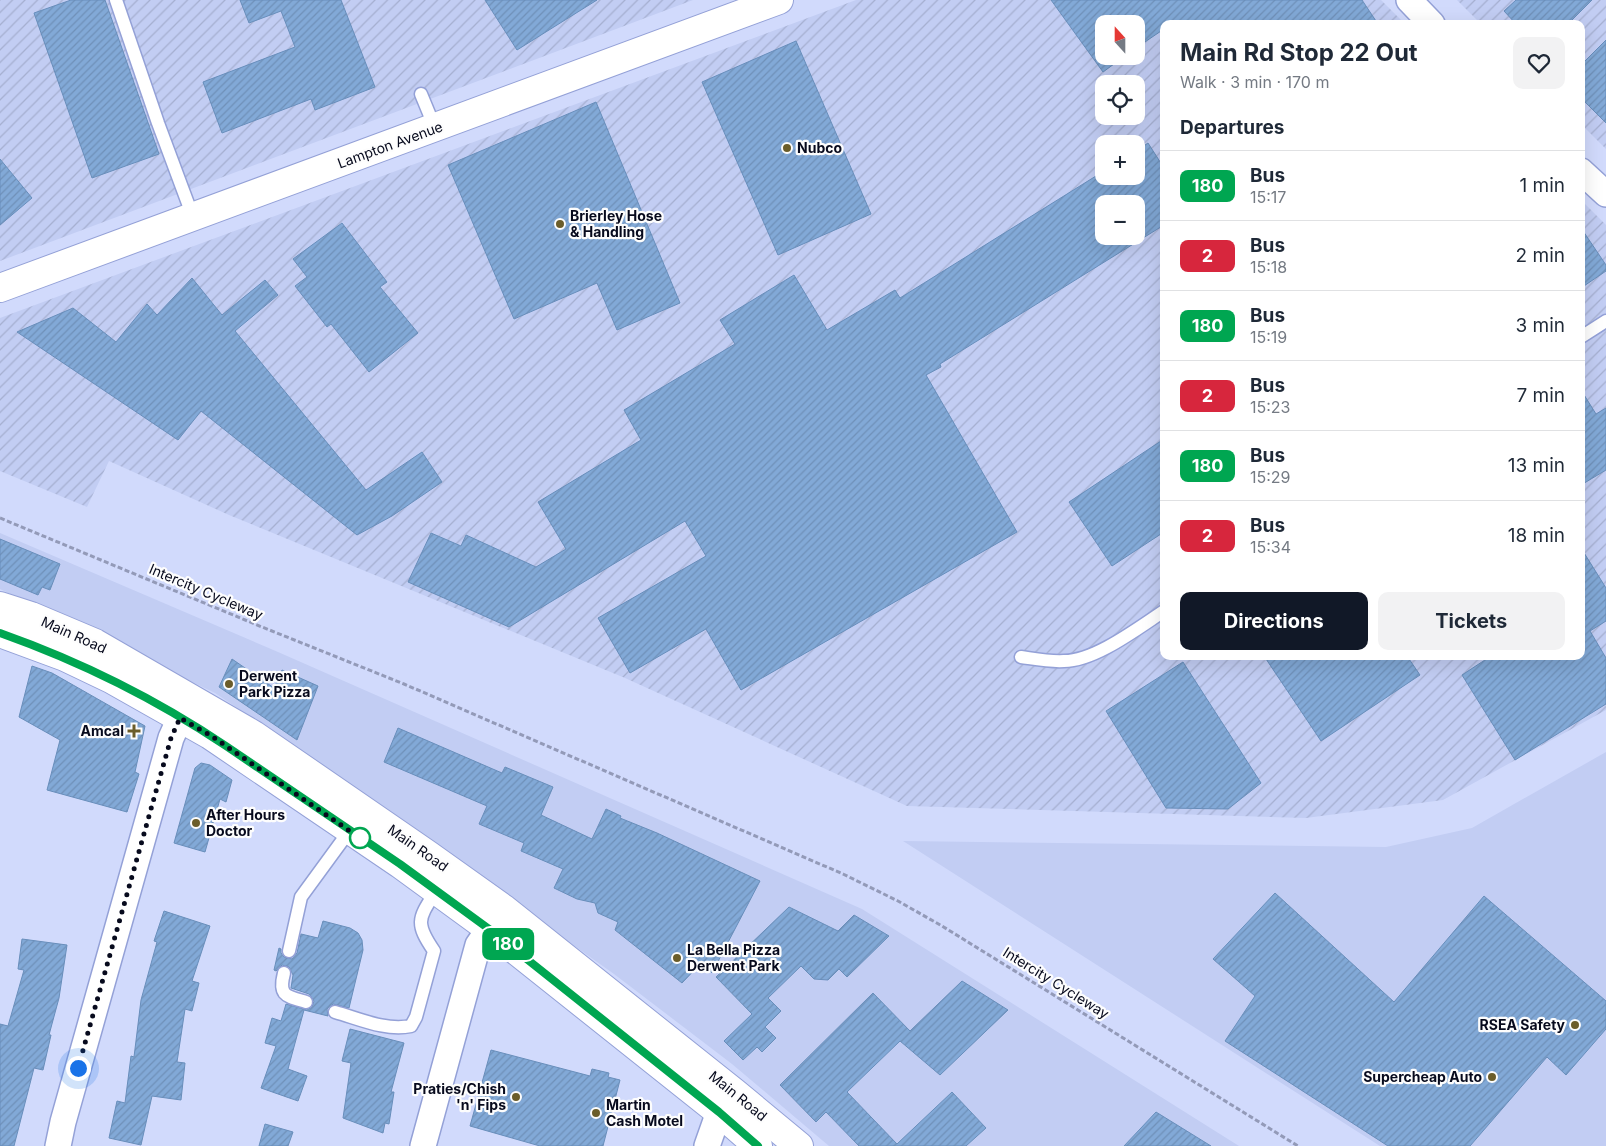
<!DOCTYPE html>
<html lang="en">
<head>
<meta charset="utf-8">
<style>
  :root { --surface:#fff; --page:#f2f2f3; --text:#1f2937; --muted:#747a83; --line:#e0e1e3; --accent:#111827 }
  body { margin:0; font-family:Inter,sans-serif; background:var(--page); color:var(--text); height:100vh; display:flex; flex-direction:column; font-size:19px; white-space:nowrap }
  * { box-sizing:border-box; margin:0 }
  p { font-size:16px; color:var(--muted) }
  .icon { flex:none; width:28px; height:28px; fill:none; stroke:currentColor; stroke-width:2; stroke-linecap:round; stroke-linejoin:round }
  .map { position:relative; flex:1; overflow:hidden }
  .sheet { position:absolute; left:1160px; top:20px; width:425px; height:640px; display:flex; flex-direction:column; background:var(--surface); border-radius:10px; box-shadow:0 5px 20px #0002 }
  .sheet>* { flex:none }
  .badge { padding:0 10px; border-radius:8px; font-size:18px; line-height:32px }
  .needle { width:32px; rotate:339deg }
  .buttons { position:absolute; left:1095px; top:15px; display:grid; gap:10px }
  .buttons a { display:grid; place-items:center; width:50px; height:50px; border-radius:10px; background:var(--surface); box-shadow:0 5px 20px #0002; font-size:25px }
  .you { position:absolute; width:25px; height:25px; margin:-12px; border:4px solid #fff; border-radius:50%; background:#1a73e8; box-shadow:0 0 0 8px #1a73e833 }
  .map>.badge { position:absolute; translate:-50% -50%; box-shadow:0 0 0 2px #fff }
  h2 { padding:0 20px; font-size:19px; line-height:45px }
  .round { display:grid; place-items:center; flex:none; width:52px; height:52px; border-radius:10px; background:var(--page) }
  .overview { display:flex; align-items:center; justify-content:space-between; height:85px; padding:0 20px }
  h1 { font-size:24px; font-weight:700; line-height:38px }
  .action { display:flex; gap:10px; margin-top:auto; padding:10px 20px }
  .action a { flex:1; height:58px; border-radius:10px; background:var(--accent); color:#fff; font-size:20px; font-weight:700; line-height:58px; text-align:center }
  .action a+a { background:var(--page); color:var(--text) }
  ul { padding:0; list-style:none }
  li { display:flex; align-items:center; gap:15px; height:70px; padding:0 20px; border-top:1px solid var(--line) }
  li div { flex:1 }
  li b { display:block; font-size:19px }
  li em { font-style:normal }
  li .badge { min-width:55px; font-weight:700; text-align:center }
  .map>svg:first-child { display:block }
  .built { fill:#c2cdf3 }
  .industrial { fill:url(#industrial-furrows); fill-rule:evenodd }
  .building { fill:url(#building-hatch); stroke:#688ebb; fill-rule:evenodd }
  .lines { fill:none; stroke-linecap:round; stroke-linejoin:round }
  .service-casing { stroke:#94a1d7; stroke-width:15 }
  .minor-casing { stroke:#94a1d7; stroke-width:28 }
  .tertiary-casing { stroke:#94a1d7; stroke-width:30 }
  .secondary-casing { stroke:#94a1d7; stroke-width:30 }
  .path { stroke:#939ab8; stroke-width:3; stroke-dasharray:5 2.5; stroke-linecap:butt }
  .service { stroke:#fff; stroke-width:12 }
  .minor { stroke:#fff; stroke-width:25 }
  .tertiary { stroke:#fff; stroke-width:28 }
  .secondary { stroke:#fff; stroke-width:28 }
  .line-casing { stroke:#fff; stroke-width:11 }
  .line { stroke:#00a651; stroke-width:8 }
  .walk { stroke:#070a1d; stroke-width:5; stroke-dasharray:0 9 }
  .poi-dot { fill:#6b5d2a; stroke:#fdfdfd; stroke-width:2 }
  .stop-dot { fill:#fff; stroke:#00a651; stroke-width:2.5 }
  .labels { text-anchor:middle; stroke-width:4.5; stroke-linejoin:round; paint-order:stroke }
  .street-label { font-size:14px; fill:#070a1d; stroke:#fdfdfd }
  .poi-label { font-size:14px; font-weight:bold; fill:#070a1d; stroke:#fdfdfd; text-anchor:start }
</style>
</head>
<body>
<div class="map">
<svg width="1606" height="1146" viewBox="0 0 1606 1146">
  <defs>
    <pattern id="industrial-furrows" width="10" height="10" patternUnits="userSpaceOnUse" patternTransform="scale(1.25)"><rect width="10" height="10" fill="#c2cdf3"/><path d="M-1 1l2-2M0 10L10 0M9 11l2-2" fill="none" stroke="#a5afd0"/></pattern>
    <pattern id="building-hatch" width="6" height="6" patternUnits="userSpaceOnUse" patternTransform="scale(1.25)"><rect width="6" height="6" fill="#82a9d7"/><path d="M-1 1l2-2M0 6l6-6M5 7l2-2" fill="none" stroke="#6f90b8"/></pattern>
  </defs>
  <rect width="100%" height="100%" fill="#d1dafc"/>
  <g class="built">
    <path d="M0 533 278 652 862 909 1239 1146H829L732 1064 614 974 279 736 215 693 0 589Z"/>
    <path d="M1606 752V1146H1380L903 841 1386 847 1472 828Z"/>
  </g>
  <g class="industrial">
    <path d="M0 0H693L0 261Z"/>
    <path d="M856 0H1381L1405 24H1164V656H1581V200L1606 225V710L1443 800 1306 818 907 806 625 678 229 515 109 461 87 507 0 471V318ZM1104 24H1136V56H1104ZM1104 84H1136V116H1104ZM1104 144H1136V176H1104ZM1104 204H1136V236H1104Z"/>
    <path d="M1457 0H1606V149L1581 124V24H1481Z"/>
  </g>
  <g class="building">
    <path d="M71 0H105L159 154 92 178 34 13Z"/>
    <path d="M240 0H341L375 87 315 110 311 99 222 133 203 82 295 47 281 11 249 23Z"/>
    <path d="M485 0H597L517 50Z"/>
    <path d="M1051 0H1362L1378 24H1164V29L1136 48V24H1104V56H1125L1103 72Z"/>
    <path d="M1516 0H1592L1568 24H1516L1504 11Z"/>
    <path d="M1606 40V123L1581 98V65Z"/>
    <path d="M796 41 871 214 778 255 702 82Z"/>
    <path d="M596 102 680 303 617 330 597 283 514 319 448 165Z"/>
    <path d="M1148 143 1164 168V225L940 364 941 367 926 375 1017 532 741 690 706 629 630 673 598 618 706 556 685 521 509 627 408 582 431 533 461 546 466 535 536 567 566 549 538 502 641 440 624 410 735 344 720 320 794 275 827 330 895 290 900 298 1104 171V176H1136V151ZM1104 204H1136V236H1104Z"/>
    <path d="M0 159 32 198 0 225Z"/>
    <path d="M342 223 387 282 380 287 418 333 369 372 331 324 327 327 295 286 307 277 293 259Z"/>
    <path d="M1581 228 1606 265V271L1581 288Z"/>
    <path d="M192 278 222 315 265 280 278 295 235 331 366 490 422 452 442 482 392 516 357 535 201 411 178 440 17 332 73 308 116 342 147 304 157 315Z"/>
    <path d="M1581 390 1596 414 1606 408V470L1581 485Z"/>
    <path d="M1164 439V532L1112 566 1069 502Z"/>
    <path d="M0 539 60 564 50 590 42 587 38 595 0 579Z"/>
    <path d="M1581 548 1606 588V621L1590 631 1606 658V704L1515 760 1462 675 1491 656H1581Z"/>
    <path d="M1264 656H1407L1420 675 1321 741Z"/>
    <path d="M232 659 274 688 282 670 318 686 297 740 219 687Z"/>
    <path d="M1183 662 1261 783 1228 809 1166 808 1106 711Z"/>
    <path d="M32 666 52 673 145 726 135 772 139 774 127 812 47 790 60 740 19 717Z"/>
    <path d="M398 728 502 773 505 767 553 787 541 815 592 839 606 809 621 816 620 818 657 833 760 881 712 973 702 962 682 983 615 930 618 922 598 913 595 903 577 899 554 888 563 869 521 851 524 843 479 824 487 806 384 762Z"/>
    <path d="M201 763 210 765 232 780 226 802 220 799 205 852 174 843 195 768Z"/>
    <path d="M1275 893 1394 1002 1484 896 1606 1001V1029L1566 1075 1547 1057 1470 1146H1388L1225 1041 1255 996 1213 959Z"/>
    <path d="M789 907 838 931 854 915 889 936 847 977 839 969 828 980 814 979 801 966 768 998 781 1011 765 1027 776 1038 762 1052 757 1047 743 1060 724 1041 752 1014 716 977Z"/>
    <path d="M164 911 210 926 192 981 199 983 192 1011 185 1009 177 1062 185 1063 181 1100 152 1096 141 1145 109 1138 117 1101 125 1103 131 1056 134 1057 141 1000 157 942 154 941Z"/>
    <path d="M323 921 350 928 358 933 362 940 363 950 349 1008 333 1004 327 1009 328 1016 304 1010 288 1069 307 1076 298 1101 261 1088 276 1046 265 1043 272 1018 281 1021 286 1004 307 1010 312 1007 314 1001 309 994 291 988 293 975 289 967 282 965 276 971 274 970 279 948 281 949V953L284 957 292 959 297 953 301 934 318 938Z"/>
    <path d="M22 939 67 945 59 998 49 1035H51L43 1070 34 1068 14 1146H0V1024L8 1026 24 970 18 969Z"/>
    <path d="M962 981 1008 1010 940 1075 900 1041 847 1092 897 1144 952 1092 986 1128 966 1146H859L826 1112 816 1122 780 1085 873 993 910 1031Z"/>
    <path d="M350 1029 404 1043 391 1092H394L389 1124 385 1123 383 1133 343 1118 351 1063 342 1061Z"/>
    <path d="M491 1050 590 1076 592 1069 609 1073 608 1077 620 1080 603 1146H540L470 1126Z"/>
    <path d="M1156 1112 1211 1146H1124Z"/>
    <path d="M265 1124 293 1132 288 1146H259Z"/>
  </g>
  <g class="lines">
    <defs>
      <g id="service">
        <path d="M116 0 158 123 193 217"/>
        <path d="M421 94 435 128"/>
        <path d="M1581 337 1606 321"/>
        <path d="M1021 657C1035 659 1050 662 1064 661 1095 661 1138 628 1164 611"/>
        <path d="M289 951 301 897 350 830"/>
        <path d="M284 973C278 996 286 996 306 1002"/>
        <path d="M335 1012C360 1019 385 1031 411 1026L416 1017 434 951C414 922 419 918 436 891"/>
      </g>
      <g id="minor">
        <path d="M1409 0 1432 24"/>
        <path d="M1581 171 1606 194"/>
        <path d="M58 1146 63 1122 171 738 180 718 193 703"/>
        <path d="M423 1146 478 945 500 913"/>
        <path d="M707 1146 719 1112 731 1098"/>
      </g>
      <path id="tertiary" d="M0 288 779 0"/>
      <g id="secondary">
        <path d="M0 606 31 616 95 643 254 735 427 854 504 909 735 1093 799 1146"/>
        <path d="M0 633 65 657 111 679 210 735 400 864 489 929 719 1112 758 1146"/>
      </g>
    </defs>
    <use href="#service" class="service-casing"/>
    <use href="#minor" class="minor-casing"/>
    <use href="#tertiary" class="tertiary-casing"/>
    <use href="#secondary" class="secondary-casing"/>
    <path class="path" d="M0 518 262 627 404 684 843 874 898 901 942 926 1298 1146"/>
    <use href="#service" class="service"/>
    <use href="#minor" class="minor"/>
    <use href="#tertiary" class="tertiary"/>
    <use href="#secondary" class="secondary"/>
  </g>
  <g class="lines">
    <defs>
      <path id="line" d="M0 633C79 661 156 699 226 746L400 864 489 929 719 1112 758 1146"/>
    </defs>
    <use href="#line" class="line-casing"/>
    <use href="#line" class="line"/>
    <path class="walk" d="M78 1068 171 738 180 718 210 735 360 838"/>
  </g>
  <g class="poi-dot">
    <circle cx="787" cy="148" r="5"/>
    <circle cx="560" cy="224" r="5"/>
    <circle cx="229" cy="684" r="5"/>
    <path d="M131.5 723.5h5v5h5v5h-5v5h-5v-5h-5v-5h5z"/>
    <circle cx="196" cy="823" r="5"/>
    <circle cx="677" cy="958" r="5"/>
    <circle cx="1575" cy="1025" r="5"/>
    <circle cx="1492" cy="1077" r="5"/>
    <circle cx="516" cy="1097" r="5"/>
    <circle cx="596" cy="1113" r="5"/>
  </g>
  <circle class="stop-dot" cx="360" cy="838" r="10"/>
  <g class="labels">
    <g class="street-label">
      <text transform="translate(390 145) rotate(-20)" y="5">Lampton Avenue</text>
      <text transform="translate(206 592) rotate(23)" y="5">Intercity Cycleway</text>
      <text transform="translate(74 635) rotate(24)" y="5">Main Road</text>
      <text transform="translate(418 848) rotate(35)" y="5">Main Road</text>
      <text transform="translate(1056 983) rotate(32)" y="5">Intercity Cycleway</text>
      <text transform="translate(738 1096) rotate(39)" y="5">Main Road</text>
    </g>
    <g class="poi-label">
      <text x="797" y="153">Nubco</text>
      <text x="570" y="221">Brierley Hose<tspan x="570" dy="16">&amp; Handling</tspan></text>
      <text x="239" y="681">Derwent<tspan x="239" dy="16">Park Pizza</tspan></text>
      <text x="124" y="736" text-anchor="end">Amcal</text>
      <text x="206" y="820">After Hours<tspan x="206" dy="16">Doctor</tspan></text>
      <text x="687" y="955">La Bella Pizza<tspan x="687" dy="16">Derwent Park</tspan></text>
      <text x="1565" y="1030" text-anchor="end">RSEA Safety</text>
      <text x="1482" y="1082" text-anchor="end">Supercheap Auto</text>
      <text x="506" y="1094" text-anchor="end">Praties/Chish<tspan x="506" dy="16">'n' Fips</tspan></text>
      <text x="606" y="1110">Martin<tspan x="606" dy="16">Cash Motel</tspan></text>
    </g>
  </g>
</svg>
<div class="buttons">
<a><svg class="needle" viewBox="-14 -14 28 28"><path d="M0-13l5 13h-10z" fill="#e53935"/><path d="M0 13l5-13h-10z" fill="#747a83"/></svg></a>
<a><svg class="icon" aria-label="locate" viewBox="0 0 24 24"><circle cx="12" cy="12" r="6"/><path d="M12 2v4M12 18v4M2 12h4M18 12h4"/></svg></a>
<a>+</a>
<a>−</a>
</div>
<div class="you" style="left:78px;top:1068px"></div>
<b class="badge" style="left:508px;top:944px;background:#00a651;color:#fff">180</b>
<section class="sheet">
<div class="overview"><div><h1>Main Rd Stop 22 Out</h1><p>Walk · 3 min · 170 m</p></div><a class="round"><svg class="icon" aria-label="heart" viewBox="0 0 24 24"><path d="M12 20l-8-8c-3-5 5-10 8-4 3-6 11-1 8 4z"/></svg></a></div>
<h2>Departures</h2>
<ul>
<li><span class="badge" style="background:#00a651;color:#fff">180</span><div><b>Bus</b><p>15:17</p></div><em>1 min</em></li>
<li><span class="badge" style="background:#d7263d;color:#fff">2</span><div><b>Bus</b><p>15:18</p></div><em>2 min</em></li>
<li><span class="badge" style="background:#00a651;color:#fff">180</span><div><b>Bus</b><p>15:19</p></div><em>3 min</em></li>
<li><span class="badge" style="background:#d7263d;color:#fff">2</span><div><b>Bus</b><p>15:23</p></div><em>7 min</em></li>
<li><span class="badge" style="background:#00a651;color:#fff">180</span><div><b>Bus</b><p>15:29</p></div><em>13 min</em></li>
<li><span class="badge" style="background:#d7263d;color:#fff">2</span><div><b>Bus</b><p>15:34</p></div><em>18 min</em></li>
</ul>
<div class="action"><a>Directions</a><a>Tickets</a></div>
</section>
</div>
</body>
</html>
